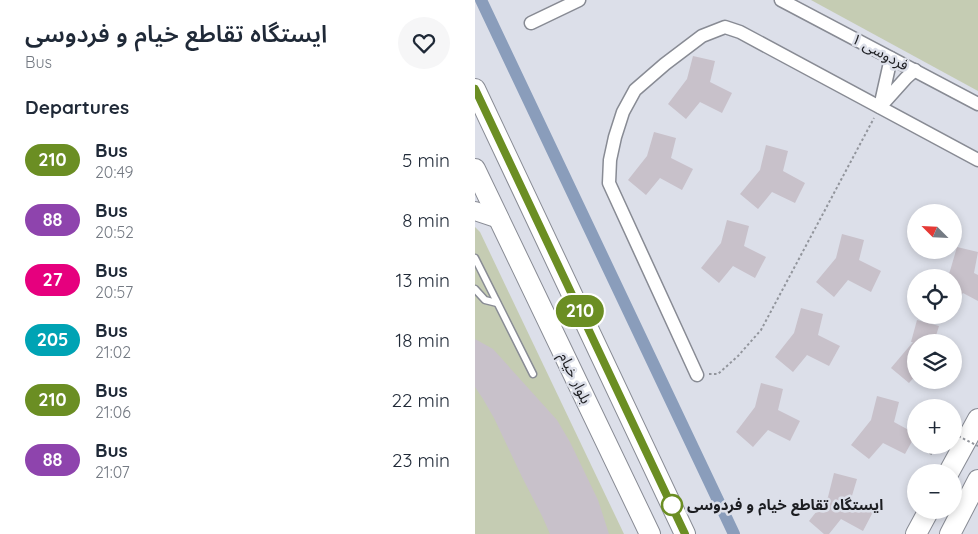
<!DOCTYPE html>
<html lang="en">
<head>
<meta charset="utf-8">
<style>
  :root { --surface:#fff; --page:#f6f6f7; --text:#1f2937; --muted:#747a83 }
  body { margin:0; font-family:Quicksand,"Noto Sans Arabic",sans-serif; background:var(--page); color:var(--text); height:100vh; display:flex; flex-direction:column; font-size:19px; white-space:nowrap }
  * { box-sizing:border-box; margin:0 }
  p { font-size:16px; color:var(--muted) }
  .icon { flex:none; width:28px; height:28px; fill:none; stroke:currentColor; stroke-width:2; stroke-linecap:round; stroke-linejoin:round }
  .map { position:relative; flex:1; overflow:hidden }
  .panel { display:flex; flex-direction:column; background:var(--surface); width:475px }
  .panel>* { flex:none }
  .badge { padding:0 10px; border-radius:16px; font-size:18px; line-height:32px }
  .needle { width:32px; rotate:294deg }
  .controls { position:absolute; left:432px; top:204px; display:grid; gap:10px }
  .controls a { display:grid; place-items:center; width:55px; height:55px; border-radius:50%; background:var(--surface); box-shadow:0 2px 8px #0003; font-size:25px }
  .map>.badge { position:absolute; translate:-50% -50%; box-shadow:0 0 0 2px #fff }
  h2 { padding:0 25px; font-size:19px; line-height:45px }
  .round { display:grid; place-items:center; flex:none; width:52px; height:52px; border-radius:26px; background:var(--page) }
  .headline { display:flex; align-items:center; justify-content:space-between; height:85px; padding:0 25px }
  h1 { font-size:24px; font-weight:600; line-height:38px }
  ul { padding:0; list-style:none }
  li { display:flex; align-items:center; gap:15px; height:60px; padding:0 25px }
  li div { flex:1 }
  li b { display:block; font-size:19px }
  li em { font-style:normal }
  li .badge { min-width:55px; font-weight:700; text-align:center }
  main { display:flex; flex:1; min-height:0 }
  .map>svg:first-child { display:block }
  .green { fill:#c5ccb3 }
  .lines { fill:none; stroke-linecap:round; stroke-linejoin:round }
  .canal { stroke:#8a9dbb; stroke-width:12 }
  .building { fill:#c8c1ca }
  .lane-casing { stroke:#888b94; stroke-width:9 }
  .street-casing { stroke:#888b94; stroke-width:15 }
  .secondary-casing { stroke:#888b94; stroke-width:20 }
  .primary-casing { stroke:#888b94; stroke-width:22 }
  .path { stroke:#92959c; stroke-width:2; stroke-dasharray:2.5 2.5; stroke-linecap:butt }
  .lane { stroke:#fff; stroke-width:6 }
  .street { stroke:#fff; stroke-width:12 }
  .secondary { stroke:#fff; stroke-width:18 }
  .primary { stroke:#fff; stroke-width:20 }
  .path-bridge { stroke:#92959c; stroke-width:2; stroke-dasharray:2.5 2.5; stroke-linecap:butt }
  .line-casing { stroke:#fff; stroke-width:11 }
  .line { stroke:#6b8e23; stroke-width:8 }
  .stop-dot { fill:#fff; stroke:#6b8e23; stroke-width:2.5 }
  .labels { text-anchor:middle; stroke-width:5; stroke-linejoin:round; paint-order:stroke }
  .street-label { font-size:15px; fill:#1c1d21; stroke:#dcdfe9 }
  .stop-label { font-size:15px; font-weight:bold; fill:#1c1d21; stroke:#dcdfe9; text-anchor:start }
</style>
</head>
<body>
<main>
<section class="panel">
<div class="headline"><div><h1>ایستگاه تقاطع خیام و فردوسی</h1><p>Bus</p></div><a class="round"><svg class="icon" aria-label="heart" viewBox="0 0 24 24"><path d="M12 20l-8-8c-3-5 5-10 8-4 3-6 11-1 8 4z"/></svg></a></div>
<h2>Departures</h2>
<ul>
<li><span class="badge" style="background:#6b8e23;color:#fff">210</span><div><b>Bus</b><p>20:49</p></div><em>5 min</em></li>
<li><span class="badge" style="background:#8e44ad;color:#fff">88</span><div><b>Bus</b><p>20:52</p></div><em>8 min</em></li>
<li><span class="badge" style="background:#e6007e;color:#fff">27</span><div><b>Bus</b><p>20:57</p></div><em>13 min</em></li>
<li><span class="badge" style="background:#00a3b4;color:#fff">205</span><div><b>Bus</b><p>21:02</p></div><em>18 min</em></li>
<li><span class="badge" style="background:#6b8e23;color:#fff">210</span><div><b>Bus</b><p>21:06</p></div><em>22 min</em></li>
<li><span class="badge" style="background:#8e44ad;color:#fff">88</span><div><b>Bus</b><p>21:07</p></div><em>23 min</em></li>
</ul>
</section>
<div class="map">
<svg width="503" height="534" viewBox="0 0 503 534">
  <rect width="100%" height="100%" fill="#dcdfe9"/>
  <g class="green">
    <path d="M336 0H503V91Z"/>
    <path d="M0 227 5 232 149 534H0Z"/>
  </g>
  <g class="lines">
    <path class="canal" d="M6 0 259 534"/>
  </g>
  <g class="building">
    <path d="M218 56 240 61 235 82 257 93 247 113 225 102 211 119 193 104 212 79Z"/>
    <path d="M179 132 201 138 196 158 218 169 207 190 185 178 171 195 153 180 172 156Z"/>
    <path d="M291 145 313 151 308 171 330 183 320 203 297 192 283 209 265 194 285 170Z"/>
    <path d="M252 220 274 226 269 246 291 257 280 278 258 266 244 283 226 268 246 243Z"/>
    <path d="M367 234 389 240 384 260 406 271 396 292 373 280 359 297 341 282 361 258Z"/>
    <path d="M482 247 503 252 499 273 503 275V301L488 293 479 304V278H472L475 271Z"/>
    <path d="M326 308 348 314 343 335 365 346 354 366 332 355 318 372 300 357 319 333Z"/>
    <path d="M442 320 464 326 459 342H441V375L434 383 416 368 438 342H436Z"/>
    <path d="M0 339 18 349 82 420 95 442 123 500 134 534H75L67 516 47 477 19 418 8 399 0 387Z"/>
    <path d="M286 383 308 389 303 410 325 421 315 441 293 430 278 447 261 432 280 407Z"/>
    <path d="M402 396 424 402 419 422 441 434 430 454 408 443 394 459 376 445 396 420Z"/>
    <path d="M359 473 382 479 376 499 399 510 388 531 366 519 354 534H349L334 521 353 497Z"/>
  </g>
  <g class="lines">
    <defs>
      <g id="lane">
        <path d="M0 258 58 374"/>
        <path d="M0 289 10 300 22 303"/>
      </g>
      <g id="street">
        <path d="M306 0 503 104"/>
        <path d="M56 23 104 0"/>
        <path d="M416 58 405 107 431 78 440 70"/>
        <path d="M222 375 134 183 135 160 140 137 148 112 160 90 190 64 227 36 250 27 265 32 503 160"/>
      </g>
      <path id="secondary" d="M0 211 24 219"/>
      <g id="primary">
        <path d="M0 89 210 534"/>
        <path d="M0 169 175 534"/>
        <path d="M474 472 503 419"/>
        <path d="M441 534 454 510"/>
        <path d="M475 534 503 480"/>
      </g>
    </defs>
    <use href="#lane" class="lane-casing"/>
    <use href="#street" class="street-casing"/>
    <use href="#secondary" class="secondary-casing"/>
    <use href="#primary" class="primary-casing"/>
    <g class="path">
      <path d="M234 374H243L263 356 286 330 399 118"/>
      <path d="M457 454 455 453 459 445"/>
    </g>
    <use href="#lane" class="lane"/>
    <use href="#street" class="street"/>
    <use href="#secondary" class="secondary"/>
    <use href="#primary" class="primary"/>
    <path class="path-bridge" d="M479 434 503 446"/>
  </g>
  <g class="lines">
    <defs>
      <path id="line" d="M0 89 210 534"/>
    </defs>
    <use href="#line" class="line-casing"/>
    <use href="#line" class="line"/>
  </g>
  <circle class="stop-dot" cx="197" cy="505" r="10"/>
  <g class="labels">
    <g class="street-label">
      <text transform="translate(405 52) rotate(28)" y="5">فردوسی ۱</text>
      <text transform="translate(100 378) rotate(64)" y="5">بلوار خیام</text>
    </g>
    <g class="stop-label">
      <text x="212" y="510">ایستگاه تقاطع خیام و فردوسی</text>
    </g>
  </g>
</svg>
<div class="controls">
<a><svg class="needle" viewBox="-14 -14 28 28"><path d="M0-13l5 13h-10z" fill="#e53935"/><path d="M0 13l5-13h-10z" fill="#747a83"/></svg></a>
<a><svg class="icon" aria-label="locate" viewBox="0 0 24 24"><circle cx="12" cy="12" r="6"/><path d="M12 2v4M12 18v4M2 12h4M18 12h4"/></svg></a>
<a><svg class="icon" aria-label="layers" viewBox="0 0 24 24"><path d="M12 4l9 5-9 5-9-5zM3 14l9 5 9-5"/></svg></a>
<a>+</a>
<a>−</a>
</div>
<b class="badge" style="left:105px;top:311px;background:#6b8e23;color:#fff">210</b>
</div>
</main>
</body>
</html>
